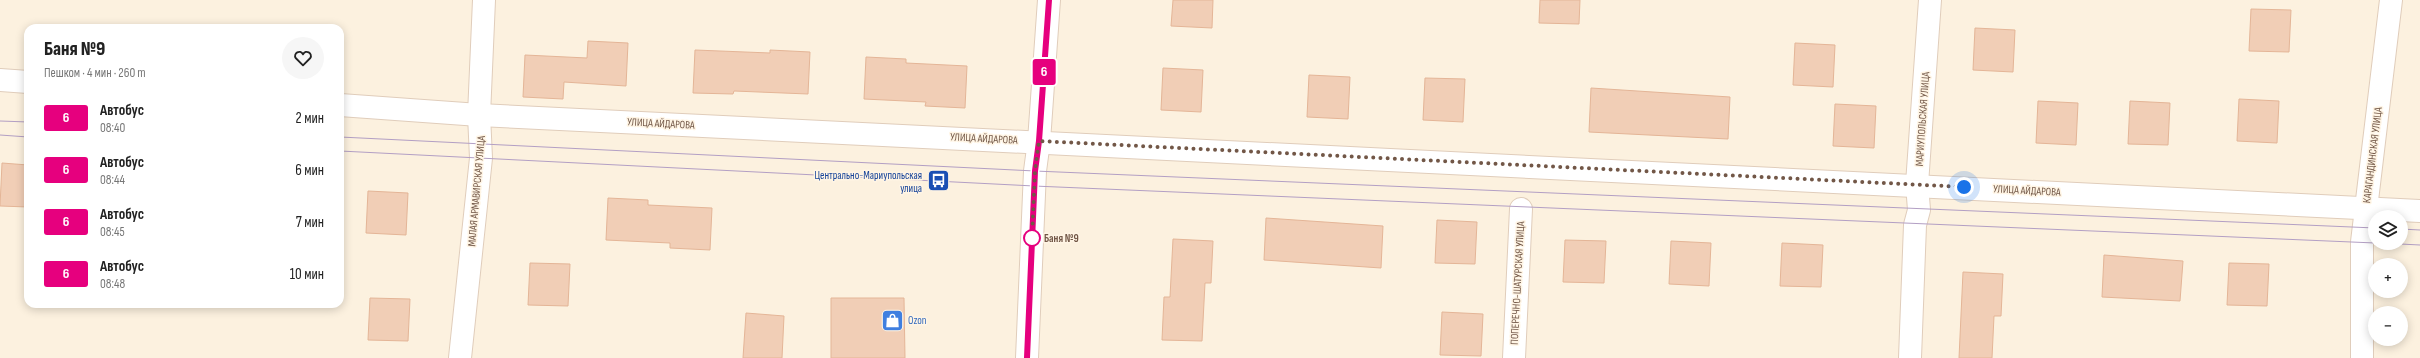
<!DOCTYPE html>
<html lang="ru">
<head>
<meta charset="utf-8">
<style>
  :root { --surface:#fff; --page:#f6f6f6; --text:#222; --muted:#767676 }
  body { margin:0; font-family:"Sofia Sans Condensed",sans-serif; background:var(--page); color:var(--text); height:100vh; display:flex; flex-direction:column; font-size:15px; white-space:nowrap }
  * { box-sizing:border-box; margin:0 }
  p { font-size:13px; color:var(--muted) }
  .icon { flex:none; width:22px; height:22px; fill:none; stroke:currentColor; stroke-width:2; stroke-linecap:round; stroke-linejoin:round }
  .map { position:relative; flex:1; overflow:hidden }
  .panel { position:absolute; left:24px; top:24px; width:320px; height:284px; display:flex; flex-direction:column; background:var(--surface); border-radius:12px; box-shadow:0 2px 10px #0003 }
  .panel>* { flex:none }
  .badge { padding:0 8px; border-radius:3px; font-size:14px; line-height:26px }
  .tools { position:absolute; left:2368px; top:210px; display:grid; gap:8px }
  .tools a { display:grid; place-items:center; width:40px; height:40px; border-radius:50%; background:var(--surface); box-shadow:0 2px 10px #0003; font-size:20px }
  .you { position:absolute; width:20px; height:20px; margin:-10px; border:3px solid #fff; border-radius:50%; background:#1a73e8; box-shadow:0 0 0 6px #1a73e833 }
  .map>.badge { position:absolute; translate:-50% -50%; box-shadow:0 0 0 2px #fff }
  .round { display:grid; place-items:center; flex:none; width:42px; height:42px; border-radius:21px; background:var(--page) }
  .head { display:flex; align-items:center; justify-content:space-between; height:68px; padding:0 20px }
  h1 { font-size:19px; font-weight:800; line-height:30px }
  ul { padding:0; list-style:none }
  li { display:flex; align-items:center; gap:12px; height:52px; padding:0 20px }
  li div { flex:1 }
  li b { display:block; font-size:15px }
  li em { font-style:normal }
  li .badge { min-width:44px; font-weight:700; text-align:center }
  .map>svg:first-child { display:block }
  .building { fill:#f1ceb6; stroke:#e4b597 }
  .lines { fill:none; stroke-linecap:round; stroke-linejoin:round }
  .minor-casing { stroke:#e0cdbb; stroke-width:24 }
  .tertiary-casing { stroke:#e0cdbb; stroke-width:24 }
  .minor { stroke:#fff; stroke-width:22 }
  .tertiary { stroke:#fff; stroke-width:22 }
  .tram { stroke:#b39fc4; stroke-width:1 }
  .line-casing { stroke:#fff; stroke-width:9 }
  .line { stroke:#e6007e; stroke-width:6 }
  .walk { stroke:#725747; stroke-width:4; stroke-dasharray:0 7.2 }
  .stop-dot { fill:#fff; stroke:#e6007e; stroke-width:2 }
  .labels { text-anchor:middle; stroke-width:3; stroke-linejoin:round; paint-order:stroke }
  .street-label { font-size:11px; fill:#725747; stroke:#fff5e5 }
  .transit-label { font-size:11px; fill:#164399; stroke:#fff5e5; text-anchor:end }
  .stop-label { font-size:11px; font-weight:bold; fill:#725747; stroke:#fff5e5; text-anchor:start }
  .shop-label { font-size:11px; fill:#366cbe; stroke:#fff5e5; text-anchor:start }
</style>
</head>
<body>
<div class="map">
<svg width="2420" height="358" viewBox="0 0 2420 358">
  <rect width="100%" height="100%" fill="#fcf1df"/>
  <g class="building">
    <path d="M1173 0H1213L1212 28 1171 26Z"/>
    <path d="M1540 0H1580L1579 24 1539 23Z"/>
    <path d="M2251 9 2291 10 2289 52 2249 51Z"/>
    <path d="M1975 28 2015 30 2013 72 1973 70Z"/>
    <path d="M588 41 628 43 626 86 564 82 563 99 523 97 525 55 587 58Z"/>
    <path d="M1795 43 1835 45 1833 87 1793 85Z"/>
    <path d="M695 50 770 53V50L810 52 808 94 734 91 733 94 693 93Z"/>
    <path d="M866 57 906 59V63L967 66 965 108 925 106 926 102 864 99Z"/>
    <path d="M1163 68 1203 70 1201 112 1161 110Z"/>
    <path d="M1309 75 1350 77 1348 119 1307 117Z"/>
    <path d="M1425 78 1465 79 1463 122 1423 120Z"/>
    <path d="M1591 88 1730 97 1728 139 1589 132Z"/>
    <path d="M2239 99 2279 101 2277 143 2237 141Z"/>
    <path d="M2038 101 2078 103 2076 145 2036 143Z"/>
    <path d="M2130 101 2170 103 2168 145 2128 144Z"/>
    <path d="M1835 104 1876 106 1874 148 1833 146Z"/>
    <path d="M2 163 28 165V207L0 206Z"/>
    <path d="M368 191 408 193 406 235 366 233Z"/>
    <path d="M608 198 648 200V205L712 208 710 250 670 248V243L606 240Z"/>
    <path d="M1266 218 1383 226 1381 268 1264 260Z"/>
    <path d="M1437 220 1477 222 1475 264 1435 263Z"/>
    <path d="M1173 239 1213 241 1211 283H1205L1202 341 1162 340 1164 297H1170Z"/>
    <path d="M1565 240 1606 241 1604 283 1563 282Z"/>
    <path d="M1671 241 1711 243 1709 286 1669 284Z"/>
    <path d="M1782 243 1823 245 1821 287 1780 286Z"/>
    <path d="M2104 255 2183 261 2180 301 2102 297Z"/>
    <path d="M530 263 570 264 568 306 528 305Z"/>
    <path d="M2229 263 2269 264 2267 306 2227 305Z"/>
    <path d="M1963 272 2003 274 2001 316H1994L1992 358H1959Z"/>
    <path d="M370 298 410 299 408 341 368 340Z"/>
    <path d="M831 298H904L905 358H831Z"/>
    <path d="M1442 312 1483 314 1481 356 1440 355Z"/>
    <path d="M746 313 784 316 782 358H743Z"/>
  </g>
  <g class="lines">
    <defs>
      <g id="minor">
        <path d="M0 80 28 82"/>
        <path d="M340 105 479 115 2420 211"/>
        <path d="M460 358 481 158 479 115 484 0"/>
        <path d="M1514 358 1521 209"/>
        <path d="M1910 358 1915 225 1919 210 1917 184 1930 0"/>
      </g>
      <g id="tertiary">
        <path d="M1027 358 1035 171 1039 141 1049 0"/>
        <path d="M2362 358V242L2391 0"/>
      </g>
    </defs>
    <use href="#minor" class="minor-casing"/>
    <use href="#tertiary" class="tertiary-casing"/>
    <use href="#minor" class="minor"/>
    <use href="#tertiary" class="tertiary"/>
    <g class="tram">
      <path d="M0 121 28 122"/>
      <path d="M0 135 28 137"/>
      <path d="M340 137 1035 171 2375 228"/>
      <path d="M340 151 1034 186 2375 243"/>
      <path d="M2401 229 2420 230"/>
      <path d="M2380 243 2420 245"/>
    </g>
  </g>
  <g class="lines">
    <defs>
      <path id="line" d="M1027 358 1035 171 1039 141 1049 0"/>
    </defs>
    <use href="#line" class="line-casing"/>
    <use href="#line" class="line"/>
    <path class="walk" d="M1032 238 1035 171 1039 141 1964 187"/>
  </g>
  <defs>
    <symbol id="bus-square" viewBox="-11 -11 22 22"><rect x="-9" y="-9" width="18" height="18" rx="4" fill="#1a4fb4" stroke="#fff5e5"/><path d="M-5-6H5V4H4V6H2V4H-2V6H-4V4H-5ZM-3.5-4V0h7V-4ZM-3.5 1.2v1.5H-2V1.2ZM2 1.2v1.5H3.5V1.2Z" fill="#fff"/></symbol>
    <symbol id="shop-square" viewBox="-11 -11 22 22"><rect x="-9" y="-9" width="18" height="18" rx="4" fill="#3f7fe0" stroke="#fff5e5"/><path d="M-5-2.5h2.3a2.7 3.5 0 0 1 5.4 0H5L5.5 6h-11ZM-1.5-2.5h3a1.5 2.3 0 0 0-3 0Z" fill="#fff"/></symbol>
  </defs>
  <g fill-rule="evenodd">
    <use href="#bus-square" x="926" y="168" width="25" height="25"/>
    <use href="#shop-square" x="880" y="308" width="25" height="25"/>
  </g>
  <circle class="stop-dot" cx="1032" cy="238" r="8"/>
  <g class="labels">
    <g class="street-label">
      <text transform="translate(1922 119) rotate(-86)" y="4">МАРИУПОЛЬСКАЯ УЛИЦА</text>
      <text transform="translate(661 123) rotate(3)" y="4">УЛИЦА АЙДАРОВА</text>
      <text transform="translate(984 138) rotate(3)" y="4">УЛИЦА АЙДАРОВА</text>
      <text transform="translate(2372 155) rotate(-83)" y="4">КАРАГАНДИНСКАЯ УЛИЦА</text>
      <text transform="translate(2027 190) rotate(3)" y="4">УЛИЦА АЙДАРОВА</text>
      <text transform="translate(476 191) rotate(-85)" y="4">МАЛАЯ АРМАВИРСКАЯ УЛИЦА</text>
      <text transform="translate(1517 283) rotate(-87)" y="4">ПОПЕРЕЧНО-ШАТУРСКАЯ УЛИЦА</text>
    </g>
    <g class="transit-label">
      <text x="922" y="179">Центрально-Мариупольская<tspan x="922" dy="13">улица</tspan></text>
    </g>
    <g class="stop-label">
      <text x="1044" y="242">Баня №9</text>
    </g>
    <g class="shop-label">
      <text x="908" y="324">Ozon</text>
    </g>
  </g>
</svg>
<div class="tools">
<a><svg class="icon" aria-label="layers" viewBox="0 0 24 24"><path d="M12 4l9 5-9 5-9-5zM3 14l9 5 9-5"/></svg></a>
<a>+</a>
<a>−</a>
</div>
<div class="you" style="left:1964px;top:187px"></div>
<b class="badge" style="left:1044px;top:72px;background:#e6007e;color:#fff">6</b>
<section class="panel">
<div class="head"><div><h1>Баня №9</h1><p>Пешком · 4 мин · 260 m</p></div><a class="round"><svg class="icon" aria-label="heart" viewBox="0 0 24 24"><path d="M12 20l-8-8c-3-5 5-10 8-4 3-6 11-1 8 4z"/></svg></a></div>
<ul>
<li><span class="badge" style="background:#e6007e;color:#fff">6</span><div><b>Автобус</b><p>08:40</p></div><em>2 мин</em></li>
<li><span class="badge" style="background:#e6007e;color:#fff">6</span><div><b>Автобус</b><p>08:44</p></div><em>6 мин</em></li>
<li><span class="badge" style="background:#e6007e;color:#fff">6</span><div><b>Автобус</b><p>08:45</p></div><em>7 мин</em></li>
<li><span class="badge" style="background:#e6007e;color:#fff">6</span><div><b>Автобус</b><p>08:48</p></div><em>10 мин</em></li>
</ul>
</section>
</div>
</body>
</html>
